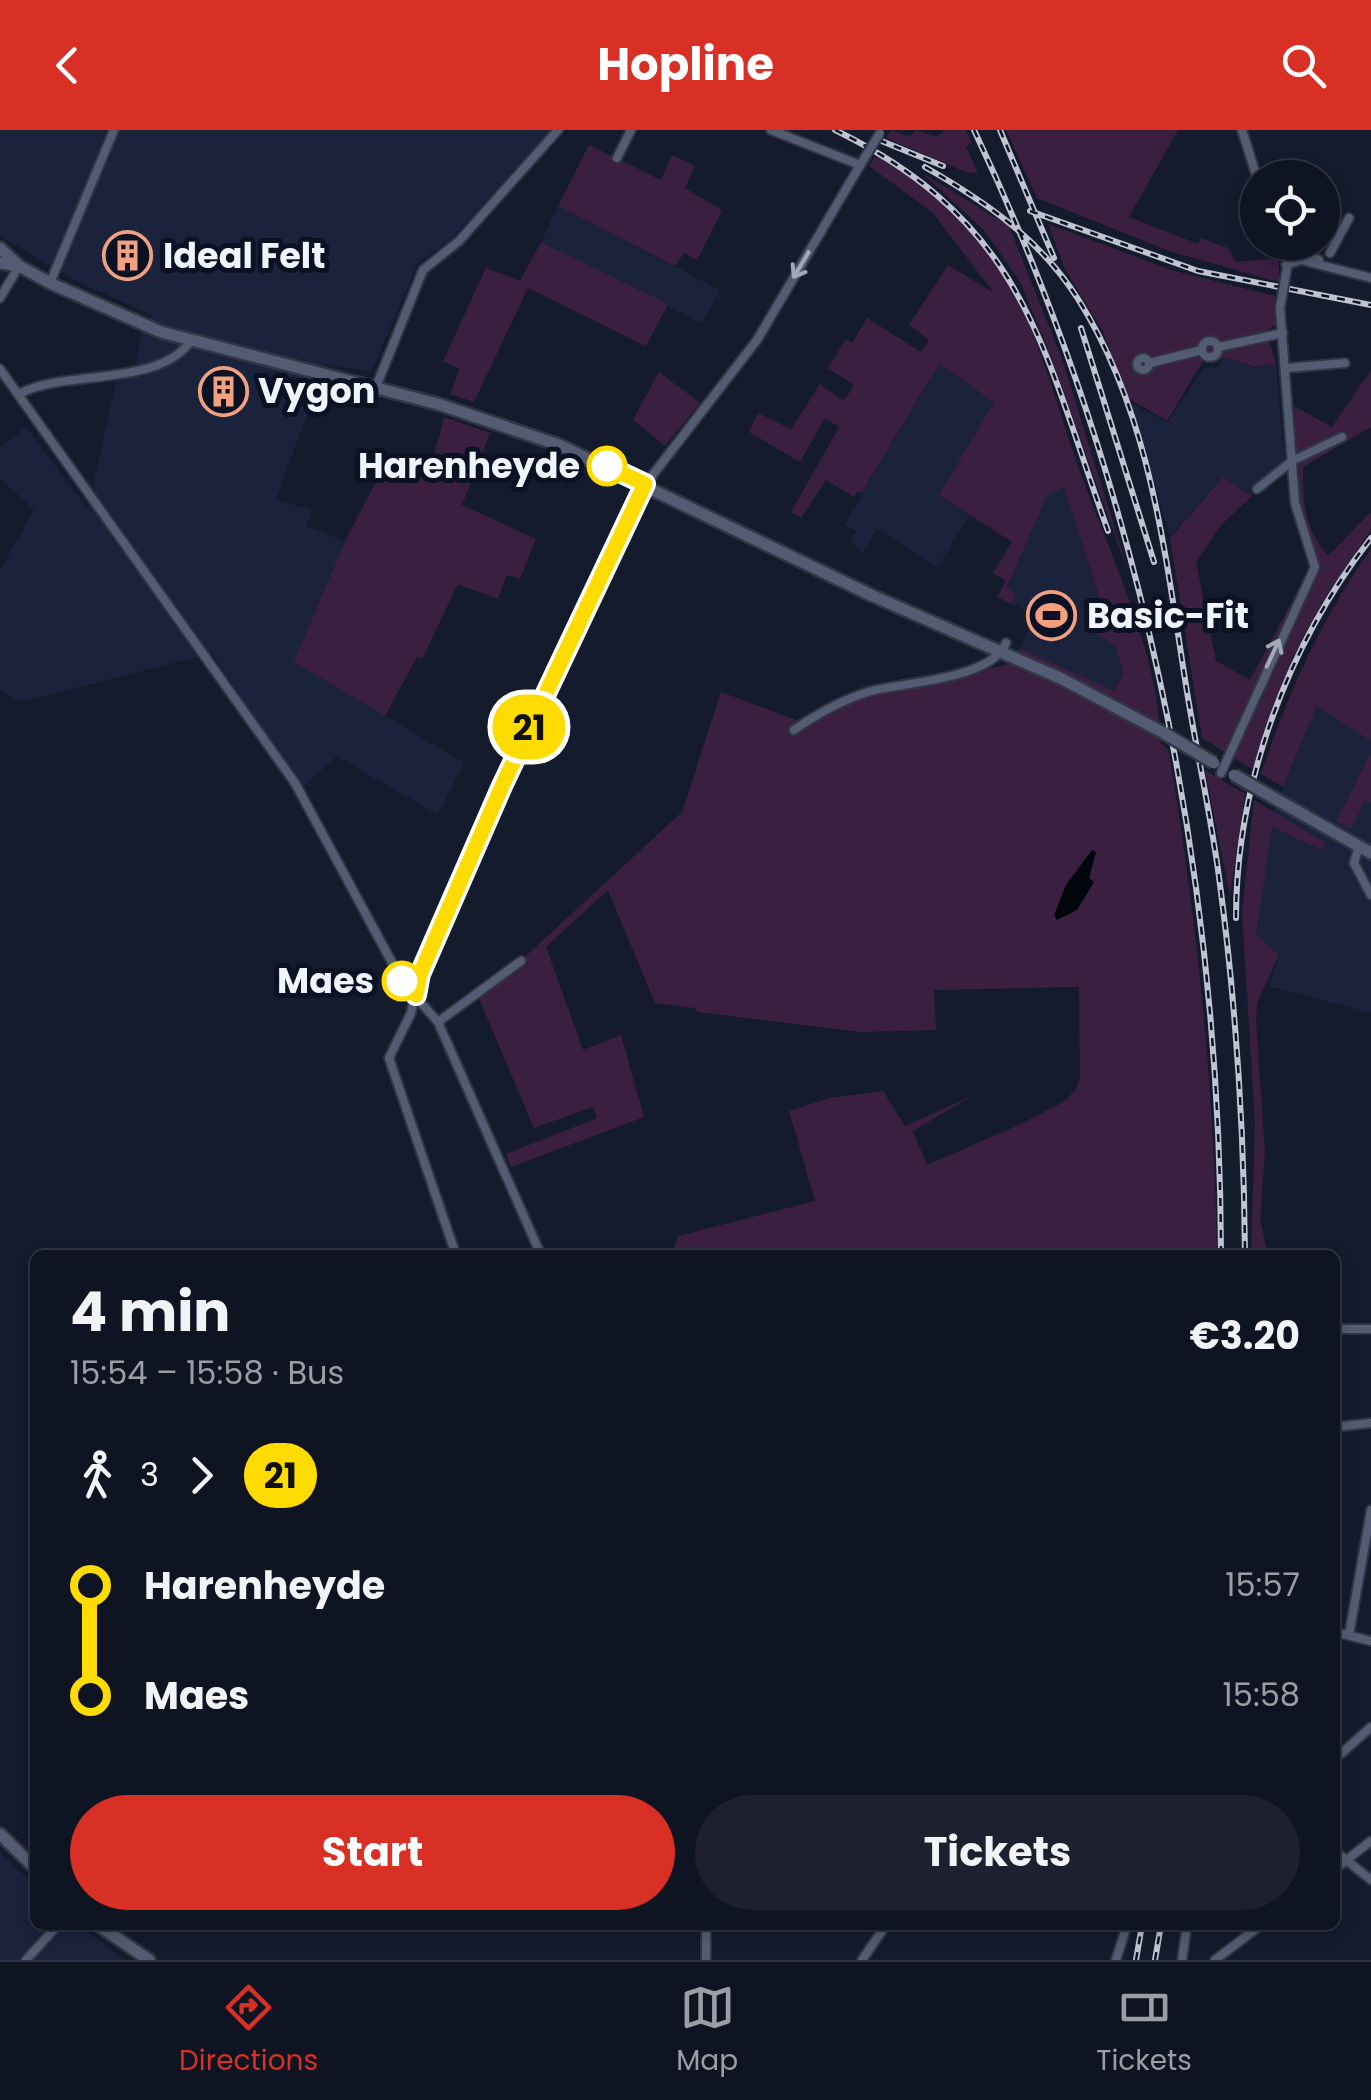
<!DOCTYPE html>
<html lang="en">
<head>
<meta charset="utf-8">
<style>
  :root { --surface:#0f1422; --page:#1d212f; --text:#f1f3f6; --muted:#9b9ea5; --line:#2f3340; --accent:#d93025 }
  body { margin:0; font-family:Poppins,sans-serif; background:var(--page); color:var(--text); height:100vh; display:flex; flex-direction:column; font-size:38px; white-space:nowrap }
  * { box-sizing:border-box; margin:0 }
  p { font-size:32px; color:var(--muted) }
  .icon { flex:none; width:55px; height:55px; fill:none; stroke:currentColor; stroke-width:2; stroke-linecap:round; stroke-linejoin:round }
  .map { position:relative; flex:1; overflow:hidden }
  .sheet { position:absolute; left:30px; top:1120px; width:1310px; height:680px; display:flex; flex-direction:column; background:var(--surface); border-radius:15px; box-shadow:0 5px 15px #0003,0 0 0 2px var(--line) }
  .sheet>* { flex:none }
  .badge { padding:0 20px; border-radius:32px; font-size:35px; line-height:65px }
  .fabs { position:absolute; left:1240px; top:30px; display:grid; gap:20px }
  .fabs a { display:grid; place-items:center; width:100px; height:100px; border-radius:50%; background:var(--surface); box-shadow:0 5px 15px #0003,0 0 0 2px var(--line); font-size:50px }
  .map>.badge { position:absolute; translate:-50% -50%; box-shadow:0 0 0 5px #fff }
  .legs { display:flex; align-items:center; gap:15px; height:110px; padding:0 40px; font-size:32px }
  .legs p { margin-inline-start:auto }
  .head { display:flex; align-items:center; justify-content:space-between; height:170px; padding:0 40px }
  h1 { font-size:55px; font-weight:700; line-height:75px }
  .primary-button { display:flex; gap:20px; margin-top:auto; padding:20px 40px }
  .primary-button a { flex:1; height:115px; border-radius:60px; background:var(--accent); color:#fff; font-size:40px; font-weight:700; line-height:115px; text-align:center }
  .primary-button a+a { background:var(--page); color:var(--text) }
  ul { padding:0 40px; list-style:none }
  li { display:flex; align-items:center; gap:35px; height:110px; font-size:38px }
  li i { display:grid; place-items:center; width:15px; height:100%; margin:0 12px; background:currentColor }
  li i::after { content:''; width:25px; height:25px; margin:-12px; border:8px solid; border-radius:50%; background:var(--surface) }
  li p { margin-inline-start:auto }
  li:first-child i { background:linear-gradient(#0000 50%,currentColor 0) }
  li:last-child i { background:linear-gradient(currentColor 50%,#0000 0) }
  header { display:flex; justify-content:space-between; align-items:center; height:130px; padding:0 40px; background:var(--accent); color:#fff; font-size:45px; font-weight:700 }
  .dock { display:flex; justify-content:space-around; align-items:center; height:140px; border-top:2px solid var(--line); background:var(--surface); font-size:28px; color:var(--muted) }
  .dock a { display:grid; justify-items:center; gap:5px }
  .dock .active { color:var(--accent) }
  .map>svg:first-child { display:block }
  .built { fill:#1a233b }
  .green { fill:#3b1f41 }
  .water { fill:#000609 }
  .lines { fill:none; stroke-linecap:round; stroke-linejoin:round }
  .street-casing { stroke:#313544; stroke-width:12 }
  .secondary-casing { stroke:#313544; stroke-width:16 }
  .street { stroke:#535c72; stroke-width:8 }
  .secondary { stroke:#535c72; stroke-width:11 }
  .rail-casing { stroke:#bfc4d0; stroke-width:6 }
  .rail { stroke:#0b1223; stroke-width:2.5; stroke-dasharray:8; stroke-linecap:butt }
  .street-bridge-casing { stroke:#313544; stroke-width:12; stroke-linecap:butt }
  .secondary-bridge-casing { stroke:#313544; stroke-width:16; stroke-linecap:butt }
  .street-bridge { stroke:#535c72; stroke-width:8 }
  .secondary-bridge { stroke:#535c72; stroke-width:11 }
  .oneway { stroke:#a1a8b8 }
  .line-1-casing { stroke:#fff; stroke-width:22 }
  .line-1 { stroke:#ffdc01; stroke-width:15 }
  .stop-1-dot { fill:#fff; stroke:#ffdc01; stroke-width:5 }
  .labels { text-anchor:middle; stroke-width:10; stroke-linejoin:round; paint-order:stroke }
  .poi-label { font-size:35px; font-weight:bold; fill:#eff4fe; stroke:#0b1223; text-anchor:start }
  .stop-label { font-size:35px; font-weight:bold; fill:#eff4fe; stroke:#0b1223; text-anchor:end }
</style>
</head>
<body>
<header><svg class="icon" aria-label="back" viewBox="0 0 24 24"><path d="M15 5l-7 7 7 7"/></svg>Hopline<svg class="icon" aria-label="search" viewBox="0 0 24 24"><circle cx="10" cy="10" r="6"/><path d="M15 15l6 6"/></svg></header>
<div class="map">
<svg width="1371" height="1830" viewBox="0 0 1371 1830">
  <rect width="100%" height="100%" fill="#141b2d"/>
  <g class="built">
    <path d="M0 0H551L451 109 418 133 371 242 325 234 276 370 312 380 306 396 345 411 295 532 464 633 438 685 337 626 301 658 212 523 21 572 0 561V440L34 380 0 348V318L26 297 88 379 117 247 136 236 141 206 152 185 80 153 0 106Z"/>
    <path d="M558 76 720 160 702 193 541 112Z"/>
    <path d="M1224 227 1254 238 1276 234 1285 339 1252 366 1223 347 1170 406 1131 274 1168 292 1203 238 1217 237Z"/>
    <path d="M939 234 994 272 940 364 969 385 938 437 877 399 863 423 850 411 856 401 844 395Z"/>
    <path d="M1064 357 1100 471 1089 490 1115 515 1124 543 1114 561 1020 518 1034 484 1012 474 1017 464 1007 457 1047 365Z"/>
    <path d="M1317 576 1371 611V622L1336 691 1365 670 1371 673V883L1269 856 1279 825 1256 806 1273 682Z"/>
    <path d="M0 1722 35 1756V1795H48L43 1801 53 1810 61 1802 85 1800 126 1830H0Z"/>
  </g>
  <g class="green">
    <path d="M891 0 910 7 915 0 936 7 946 0H966L972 13 966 17 978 42 968 43 886 8Z"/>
    <path d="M1006 0H1178L1129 87 1198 114 1201 108 1228 118 1236 132 1279 128V152L1172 122 1037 68Z"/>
    <path d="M589 15 661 50 672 25 695 36 685 58 722 80 697 130 684 123 675 136 558 76Z"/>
    <path d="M875 26C922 52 964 87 995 131 1038 194 1055 273 1081 344 1112 431 1158 520 1161 614L1168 619C1197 786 1214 955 1217 1125H672L678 1106 815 1071 789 981 829 968 883 961 905 996 970 967 913 1001 927 1035 1021 994 1065 971 1076 959 1080 946 1079 857 934 860 936 900 861 902 697 882 695 878 655 873 608 760 546 817 583 920 621 905 644 987 511 1037 506 1024 597 988 593 977 534 998 477 864 527 825 682 682 721 562 807 594 869 565 1014 533 1020 518 1114 561 1124 543 1115 515 1090 500 1089 490 1100 470 1064 357 1047 366 1007 457 1017 464 1012 474 997 467 1006 451 993 443 1012 412 939 365 994 272 939 234 862 363 858 361 854 367 826 350 801 388 791 382 839 297 825 288 800 332 749 302 758 283 791 299 820 254 844 271 854 255 828 238 846 209 852 213 867 188 921 222 929 210 909 195 948 135 994 163 933 83 869 36Z"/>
    <path d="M921 42 1009 96 1062 229 1132 453 1050 224 1020 152 984 100Z"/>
    <path d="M1048 94 1171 140 1275 166 1277 194 1266 201 1276 234 1254 237 1224 227 1215 233 1203 231 1167 291 1128 268 1103 202 1065 139Z"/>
    <path d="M541 112 668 174 646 216 528 158 474 272 450 264 460 239 443 231 486 138 520 151Z"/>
    <path d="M1371 240V297L1303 337C1303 374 1304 397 1328 426L1371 382V400L1324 469 1292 529 1252 639 1202 608 1170 408 1223 347 1252 366 1222 394 1196 432 1216 531 1250 550 1309 440 1291 366 1297 365 1294 276 1332 297Z"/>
    <path d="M659 242 700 273 665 316 633 290Z"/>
    <path d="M444 287 490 303 462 375 536 409 520 449 507 445 498 469 458 454 422 529 417 527 385 586 294 532 345 411 391 323 431 336Z"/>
    <path d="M1371 419V611L1317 576 1283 657 1261 644C1288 564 1321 489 1371 419Z"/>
    <path d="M1371 622V673L1365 671 1351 699 1336 691Z"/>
    <path d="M1205 640 1245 664 1230 766Z"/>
    <path d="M1254 670 1326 713 1322 720 1272 697 1256 805 1279 825 1257 873 1256 892 1265 1023 1260 1089 1268 1125H1251L1255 992 1242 782Z"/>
  </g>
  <path class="water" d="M1092 720 1096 722 1089 748 1094 752 1077 780 1057 790 1054 785 1066 755Z"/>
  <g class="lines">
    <defs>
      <g id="street">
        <path d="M771 0 860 35"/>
        <path d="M1242 0 1258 51"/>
        <path d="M617 28 631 0"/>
        <path d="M1322 100 1337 110"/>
        <path d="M1280 112 1319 130"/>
        <path d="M1330 123 1349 88"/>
        <path d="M1286 135 1301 130 1371 148"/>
        <path d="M50 153 114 0"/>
        <path d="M0 168 19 136"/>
        <circle cx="1210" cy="219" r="8"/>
        <path d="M1219 217 1283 203"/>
        <circle cx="1143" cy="234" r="6"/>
        <path d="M1150 233 1202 220"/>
        <path d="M1286 238 1345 233"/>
        <path d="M0 239 295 653 402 851 438 892 541 1125"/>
        <path d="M376 257 423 140 459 111 558 0"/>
        <path d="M19 264C63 239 157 258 191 211"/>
        <path d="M1257 359 1292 331 1342 307"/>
        <path d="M794 600C817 584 844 569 871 561 907 552 991 549 1006 513"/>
        <path d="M1221 643 1315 437 1295 373 1280 178"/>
        <path d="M1359 717 1354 733 1371 765"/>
        <path d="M438 892 521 831"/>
        <path d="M370 1124V1125"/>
        <path d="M456 1125 389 928 411 883 419 844 638 364 757 210 862 32"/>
        <path d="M1335 1199H1371"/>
        <path d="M1335 1297 1371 1293"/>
        <path d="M1335 1502 1371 1511"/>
        <path d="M1349 1505 1371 1380"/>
        <path d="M1335 1629 1371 1597"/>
        <path d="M1335 1721 1371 1750"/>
        <path d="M1335 1739 1371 1711"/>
        <path d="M26 1830 58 1795"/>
        <path d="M706 1830V1795"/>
        <path d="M862 1830 886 1795"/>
        <path d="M1116 1830 1127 1795"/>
        <path d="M1182 1830 1187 1795"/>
        <path d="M1215 1830 1261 1795"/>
      </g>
      <g id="secondary">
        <path d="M0 118 19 136 50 153 161 202 438 274 559 315 873 466 1060 548 1164 603"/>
        <path d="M0 133 19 136"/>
        <path d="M1274 668 1371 723"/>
        <path d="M0 1704 35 1738"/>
        <path d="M98 1795 149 1830"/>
      </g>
    </defs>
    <use href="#street" class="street-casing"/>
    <use href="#secondary" class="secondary-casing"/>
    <use href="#street" class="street"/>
    <use href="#secondary" class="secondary"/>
    <defs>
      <g id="rail">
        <path d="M835 0C1026 93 1042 217 1108 401"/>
        <path d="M974 0C1140 350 1220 738 1221 1125"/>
        <path d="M1000 0 1054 128"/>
        <path d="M879 10 943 36"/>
        <path d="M925 37C986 72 1040 109 1078 169 1153 287 1166 434 1188 568 1198 628 1211 687 1219 747 1236 873 1244 998 1245 1125"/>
        <path d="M1030 81 1198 141 1371 175"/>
        <path d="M1081 198 1154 432"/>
        <path d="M1236 788C1236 653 1288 514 1371 408"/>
        <path d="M1136 1830 1142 1795"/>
        <path d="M1155 1830 1161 1795"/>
      </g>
    </defs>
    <use href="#rail" class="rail-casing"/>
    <use href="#rail" class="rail"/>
    <defs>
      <g id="street-bridge">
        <path d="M862 32 880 3"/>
        <path d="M1280 178 1287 138"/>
      </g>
      <g id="secondary-bridge">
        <path d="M1164 603 1214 633"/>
        <path d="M1234 645 1274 668"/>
      </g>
    </defs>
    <use href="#street-bridge" class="street-bridge-casing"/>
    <use href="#secondary-bridge" class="secondary-bridge-casing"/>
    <use href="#street-bridge" class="street-bridge"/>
    <use href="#secondary-bridge" class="secondary-bridge"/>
  </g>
  <defs><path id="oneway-shaft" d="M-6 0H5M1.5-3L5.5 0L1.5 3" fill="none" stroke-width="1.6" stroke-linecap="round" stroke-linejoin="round" transform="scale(2.5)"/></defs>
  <g class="oneway">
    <use href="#oneway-shaft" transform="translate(801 135) rotate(121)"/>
    <use href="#oneway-shaft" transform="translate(1273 523) rotate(-65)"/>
  </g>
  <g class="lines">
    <defs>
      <path id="line-1" d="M402 851 416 865 420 844 502 656 645 354 607 336"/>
    </defs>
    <use href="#line-1" class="line-1-casing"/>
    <use href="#line-1" class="line-1"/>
  </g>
  <defs>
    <symbol id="building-ring" viewBox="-11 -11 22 22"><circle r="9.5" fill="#0b1223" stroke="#f2a080" stroke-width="1.5"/><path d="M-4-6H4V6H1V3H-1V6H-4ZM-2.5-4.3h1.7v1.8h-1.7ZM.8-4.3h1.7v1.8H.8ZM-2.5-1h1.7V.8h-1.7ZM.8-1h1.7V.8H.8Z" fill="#f2a080"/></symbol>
    <symbol id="stadium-ring" viewBox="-11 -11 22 22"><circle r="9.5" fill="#0b1223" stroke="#f2a080" stroke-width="1.5"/><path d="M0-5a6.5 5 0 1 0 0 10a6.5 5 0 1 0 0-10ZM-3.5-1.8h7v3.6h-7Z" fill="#f2a080"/></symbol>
  </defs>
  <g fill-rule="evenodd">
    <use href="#building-ring" x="100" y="98" width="55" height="55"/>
    <use href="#building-ring" x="196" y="234" width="55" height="55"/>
    <use href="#stadium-ring" x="1024" y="458" width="55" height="55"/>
  </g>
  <g class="stop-1-dot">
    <circle cx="607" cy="336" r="18"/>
    <circle cx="402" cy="851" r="18"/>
  </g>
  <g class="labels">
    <g class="poi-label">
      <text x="163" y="138">Ideal Felt</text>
      <text x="258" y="273">Vygon</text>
      <text x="1087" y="498">Basic-Fit</text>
    </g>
    <g class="stop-label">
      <text x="580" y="348">Harenheyde</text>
      <text x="374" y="863">Maes</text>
    </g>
  </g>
</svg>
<div class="fabs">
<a><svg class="icon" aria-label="locate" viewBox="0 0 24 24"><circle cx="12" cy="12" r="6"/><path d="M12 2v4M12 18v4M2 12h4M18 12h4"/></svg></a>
</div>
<b class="badge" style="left:529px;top:597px;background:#ffdc01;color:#111">21</b>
<section class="sheet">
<div class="head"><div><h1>4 min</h1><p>15:54 – 15:58 · Bus</p></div><b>€3.20</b></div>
<div class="legs"><svg class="icon" aria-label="walk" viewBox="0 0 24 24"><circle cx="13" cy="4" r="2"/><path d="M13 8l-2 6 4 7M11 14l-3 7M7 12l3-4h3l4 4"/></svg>3<svg class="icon" aria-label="forward" viewBox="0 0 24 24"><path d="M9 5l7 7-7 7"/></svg><b class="badge" style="background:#ffdc01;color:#111">21</b></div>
<ul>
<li><i style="color:#ffdc01"></i><b>Harenheyde</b><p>15:57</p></li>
<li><i style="color:#ffdc01"></i><b>Maes</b><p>15:58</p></li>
</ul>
<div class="primary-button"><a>Start</a><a>Tickets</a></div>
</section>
</div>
<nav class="dock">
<a class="active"><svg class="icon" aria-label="directions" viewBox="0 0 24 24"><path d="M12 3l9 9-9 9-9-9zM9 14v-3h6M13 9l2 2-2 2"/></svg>Directions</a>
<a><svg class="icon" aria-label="map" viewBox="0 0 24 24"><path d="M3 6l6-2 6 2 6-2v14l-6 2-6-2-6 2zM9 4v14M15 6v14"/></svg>Map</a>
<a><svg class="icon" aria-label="tickets" viewBox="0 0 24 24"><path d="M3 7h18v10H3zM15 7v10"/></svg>Tickets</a>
</nav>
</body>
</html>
